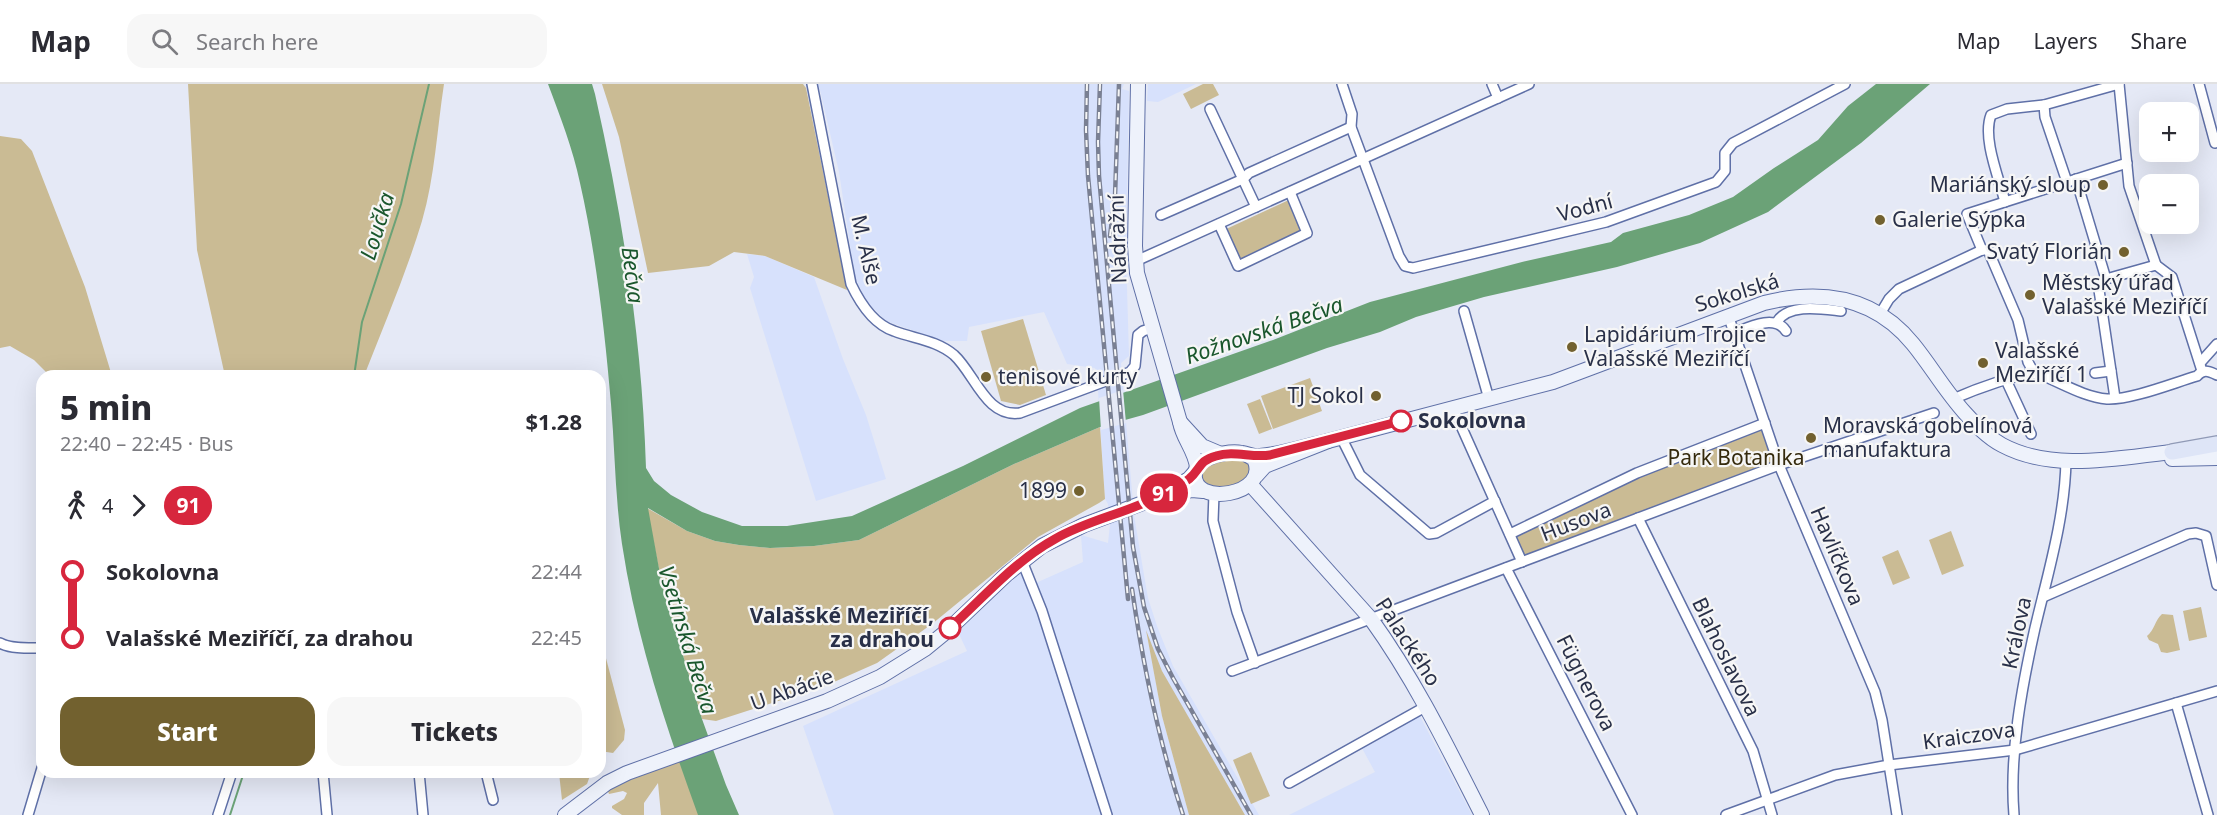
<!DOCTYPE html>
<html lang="en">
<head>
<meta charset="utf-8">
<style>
  :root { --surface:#fff; --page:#f7f7f7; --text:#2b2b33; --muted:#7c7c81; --line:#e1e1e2; --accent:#72612f }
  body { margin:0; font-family:"Noto Sans",sans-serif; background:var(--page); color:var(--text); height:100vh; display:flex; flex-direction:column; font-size:22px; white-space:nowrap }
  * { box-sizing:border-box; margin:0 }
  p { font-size:20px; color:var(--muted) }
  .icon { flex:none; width:33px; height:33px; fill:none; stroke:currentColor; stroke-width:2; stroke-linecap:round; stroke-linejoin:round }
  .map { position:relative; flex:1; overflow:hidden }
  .panel { position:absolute; left:36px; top:286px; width:570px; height:408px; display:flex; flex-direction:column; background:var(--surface); border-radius:18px; box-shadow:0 6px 24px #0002 }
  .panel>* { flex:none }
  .badge { padding:0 12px; border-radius:20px; font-size:21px; line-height:39px }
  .fabs { position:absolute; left:2139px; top:18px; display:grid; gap:12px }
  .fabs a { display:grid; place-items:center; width:60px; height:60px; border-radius:12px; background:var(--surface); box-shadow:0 6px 24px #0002; font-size:30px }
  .map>.badge { position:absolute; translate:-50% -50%; box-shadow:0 0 0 3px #fff }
  .legs { display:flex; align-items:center; gap:9px; height:66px; padding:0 24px; font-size:20px }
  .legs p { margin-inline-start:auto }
  .summary { display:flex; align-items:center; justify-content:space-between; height:102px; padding:0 24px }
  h1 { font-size:33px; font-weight:800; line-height:45px }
  .action { display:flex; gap:12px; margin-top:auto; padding:12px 24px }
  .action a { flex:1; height:69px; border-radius:18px; background:var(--accent); color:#fff; font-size:24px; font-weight:800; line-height:69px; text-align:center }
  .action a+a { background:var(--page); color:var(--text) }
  ul { padding:0 24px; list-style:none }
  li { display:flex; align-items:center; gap:21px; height:66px; font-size:22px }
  li i { display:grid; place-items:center; width:9px; height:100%; margin:0 8px; background:currentColor }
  li i::after { content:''; width:15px; height:15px; margin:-8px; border:4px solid; border-radius:50%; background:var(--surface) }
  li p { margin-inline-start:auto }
  li:first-child i { background:linear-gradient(#0000 50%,currentColor 0) }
  li:last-child i { background:linear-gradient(currentColor 50%,#0000 0) }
  header { display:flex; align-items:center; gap:36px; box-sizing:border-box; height:84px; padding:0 30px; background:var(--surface); border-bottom:2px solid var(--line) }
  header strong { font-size:28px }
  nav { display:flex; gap:33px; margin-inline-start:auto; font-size:21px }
  .search { width:420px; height:54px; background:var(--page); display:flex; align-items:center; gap:15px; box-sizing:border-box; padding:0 21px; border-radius:18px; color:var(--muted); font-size:22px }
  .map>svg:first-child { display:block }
  .built { fill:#d7e1fc }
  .green { fill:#cabb94 }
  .water { fill:#6ba277 }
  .pier { fill:#e5e9f6 }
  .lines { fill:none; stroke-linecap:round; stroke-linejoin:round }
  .stream { stroke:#6ba277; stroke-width:2 }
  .street-casing { stroke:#5f70a7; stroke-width:12 }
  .secondary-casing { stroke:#5f70a7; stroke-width:16 }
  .primary-casing { stroke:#909ab6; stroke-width:18 }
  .street { stroke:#fff; stroke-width:9 }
  .secondary { stroke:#eef2fb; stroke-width:14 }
  .primary { stroke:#dee5f7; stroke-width:15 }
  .rail-casing { stroke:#7a8093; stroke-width:4.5 }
  .rail { stroke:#f6f6f6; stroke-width:2; stroke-dasharray:7; stroke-linecap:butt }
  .line-1-casing { stroke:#fff; stroke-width:14 }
  .line-1 { stroke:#d7263d; stroke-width:9 }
  .poi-dot { fill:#72612f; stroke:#f6f6f6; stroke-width:2 }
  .stop-1-dot { fill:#fff; stroke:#d7263d; stroke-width:3 }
  .labels { text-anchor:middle; stroke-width:4.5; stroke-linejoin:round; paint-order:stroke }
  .poi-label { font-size:21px; fill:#293048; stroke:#f6f6f6; text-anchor:start }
  .street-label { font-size:21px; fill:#293048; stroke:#f6f6f6 }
  .stop-label { font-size:21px; font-weight:bold; fill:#293048; stroke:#f6f6f6; text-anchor:start }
  .park-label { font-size:21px; fill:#352a0d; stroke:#f6f6f6 }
  .water-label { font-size:22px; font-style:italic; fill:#1a572d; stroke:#f6f6f6 }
</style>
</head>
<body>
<header>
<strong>Map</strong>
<div class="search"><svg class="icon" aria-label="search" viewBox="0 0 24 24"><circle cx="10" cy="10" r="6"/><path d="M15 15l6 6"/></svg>Search here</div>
<nav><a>Map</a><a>Layers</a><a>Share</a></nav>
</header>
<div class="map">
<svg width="2217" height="731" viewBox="0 0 2217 731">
  <rect width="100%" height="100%" fill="#e5e9f6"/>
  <g class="built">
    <path d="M815 0H1124L1122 5 1129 7 1126 170 1129 272 1121 279 1134 431 1143 485 1148 514 1157 542 1173 582 1259 731H1245L1180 620 1162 587 1147 550 1162 632 1189 731H834L803 642 967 567 958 548 1021 488 1024 489 1029 502 1083 478 1081 451 1108 459 1110 440 1108 420 1105 415 1097 290 1095 284 1067 280 1044 228 969 243 967 257H943L886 237 867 218 855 194 839 88 820 6Z"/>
    <path d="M1148 0H1196L1158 18 1147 17Z"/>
    <path d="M747 170 765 172 814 193 843 275 866 331 886 395 816 417 750 204 754 193Z"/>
    <path d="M1415 623 1472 731H1289L1375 688 1357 655Z"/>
  </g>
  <g class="green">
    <path d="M188 0H444C437 45 435 92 422 137 406 190 384 241 364 292H225L197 166Z"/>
    <path d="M602 0H803L806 4 847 206 765 172 734 168 709 182 648 189 619 53Z"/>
    <path d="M1203 0H1213L1219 11 1191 25 1183 10Z"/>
    <path d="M0 52 21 55 32 67 85 203 112 292H50L34 276 10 262 0 264Z"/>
    <path d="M1291 115 1305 148 1239 179 1224 146Z"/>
    <path d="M1023 235 1046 311 1020 321 1001 317 981 247Z"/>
    <path d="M1310 294 1322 327 1273 345 1261 312Z"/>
    <path d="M1260 315 1272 345 1259 350 1247 320Z"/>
    <path d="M1765 340 1779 381 1522 478 1510 450 1637 389Z"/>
    <path d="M1100 343 1105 415 1099 419 1038 453 932 540 877 579 825 602 716 637 702 635 662 501 647 424 687 447 715 457 739 461 770 464 814 462 859 456 1014 380Z"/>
    <path d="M1224 375H1239L1248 379C1257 404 1219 405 1204 400L1202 390 1209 380Z"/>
    <path d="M1951 447 1964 482 1942 491 1929 456Z"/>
    <path d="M1898 466 1910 494 1893 501 1882 473Z"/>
    <path d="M2201 523 2207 553 2189 557 2183 527Z"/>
    <path d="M2162 530 2173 531 2180 566 2167 569 2161 568 2158 560 2149 556 2147 552C2154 547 2155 536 2162 530Z"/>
    <path d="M1146 546 1162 587 1245 731H1189L1162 632Z"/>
    <path d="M603 563 625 646 624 656 613 669 600 667V564Z"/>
    <path d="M1251 668 1270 712 1251 720 1233 676Z"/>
    <path d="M679 676 699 731H661L658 699 644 719V731H622L612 724V722L624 715 627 709 623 707 609 710 607 705 619 698Z"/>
    <path d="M559 689V688L591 689 587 700 562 716Z"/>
  </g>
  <path class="water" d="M548 0H592L595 10C623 134 642 256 646 384L654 397 671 411 702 428 742 442H787L852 432 963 382 1080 324 1273 256 1370 218 1522 178 1611 158 1623 149 1689 131 1733 113 1774 84 1818 56 1848 22 1876 0H1930L1861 59 1768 128 1700 159 1617 183 1484 213 1416 233 1380 248 1327 264 1143 331 1100 343 1014 380 859 456 814 462 770 464 739 461 715 457 687 447 648 424 662 501 702 635 726 701 739 731H698C666 643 636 553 622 460 615 414 615 366 611 320 605 249 596 169 580 99 573 65 560 32 548 0Z"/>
  <path class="pier" d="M1123 306 1126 339 1101 346 1099 314Z"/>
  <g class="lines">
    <g class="stream">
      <path d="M354 292 362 238 401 120 429 0"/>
      <path d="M230 731 244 688"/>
    </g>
    <defs>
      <g id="street">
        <path d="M812 0 851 200C860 219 873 240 894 247 915 255 936 256 954 271 975 290 986 334 1020 329L1130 288 1135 282 1138 251 1143 247 1152 244"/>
        <path d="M1342 0 1352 30 1351 43 1399 172 1405 182 1413 184 1606 138 1716 98 1725 87V69L1733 59 1845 0"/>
        <path d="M1492 0 1498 14"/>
        <path d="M2119 0 2129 102 2156 181"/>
        <path d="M2199 0 2215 59 2217 58"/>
        <path d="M2044 21 2045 33 2067 98"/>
        <path d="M1210 25 1256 123"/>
        <path d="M2076 95 2106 195"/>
        <path d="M2005 118C1999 94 1982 54 1991 31L2007 25 2044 21 2119 0"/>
        <path d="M1161 131 1243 95 1249 89 1351 43"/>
        <path d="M1219 140 1238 182 1307 149 1290 108"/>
        <path d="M1982 166 1967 130 2127 79"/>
        <path d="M1982 166H1988L2018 236 2028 278 2034 289"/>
        <path d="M1136 177 1529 0"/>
        <path d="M2156 181 2172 193 2202 287"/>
        <path d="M2106 195 2099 206 2115 314"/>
        <path d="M2106 195 2156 181"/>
        <path d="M1464 227 1487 308"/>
        <path d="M1880 230 1889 215 1899 205 1982 166"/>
        <path d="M1728 231 1779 381 1875 608 1882 636 1897 731"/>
        <path d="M1777 238C1788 219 1822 225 1841 227"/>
        <path d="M1734 249C1749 243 1775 230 1786 247"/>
        <path d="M2200 279 2217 260"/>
        <path d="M2095 289 2111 287"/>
        <path d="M2006 296 2031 350"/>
        <path d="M1953 315C1969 308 2026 285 2041 291 2062 299 2084 313 2107 315 2131 316 2173 299 2197 292 2204 285 2208 287 2217 291"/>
        <path d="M1453 324 1522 478"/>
        <path d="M1341 353 1360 391 1429 450 1436 449 1495 417"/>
        <path d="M1214 410 1213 437 1237 528 1255 579"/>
        <path d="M1638 434 1753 667 1772 731"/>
        <path d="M1510 450 1637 389 1765 339"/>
        <path d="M1022 477 1042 527 1107 731"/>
        <path d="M1506 484 1632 731"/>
        <path d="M2043 513 2188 450 2196 449 2206 452 2217 501"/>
        <path d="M0 559C11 565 29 564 42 564"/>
        <path d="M1232 587 1779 381 1934 329"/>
        <path d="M2176 619 2208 731"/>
        <path d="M323 688 327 731"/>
        <path d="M419 688 423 731"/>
        <path d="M486 688 493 716"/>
        <path d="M1289 699 1425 623"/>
        <path d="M28 731 42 684"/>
        <path d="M218 731 232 688"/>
        <path d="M1726 731 1835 691 1889 681 2015 666 2217 607"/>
        <path d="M2014 731C2009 671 2022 602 2035 544 2048 489 2065 433 2066 376"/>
      </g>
      <g id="secondary">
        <path d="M1138 0 1135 162 1137 189 1180 338"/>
        <path d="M1328 357 1553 298 1764 219C1821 205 1874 212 1913 260 1931 282 1945 307 1965 329 1976 341 1987 353 2002 361 2056 390 2125 372 2182 367"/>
        <path d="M1247 371 1254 375C1272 412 1190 424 1195 389 1196 383 1201 378 1206 375 1216 370 1231 367 1242 369 1249 370 1254 373 1260 372 1283 370 1306 362 1328 357L1265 382 1256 392"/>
        <path d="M2172 375 2217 374"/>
        <path d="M1197 383C1195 366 1183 355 1180 338L1202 362 1221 370"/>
        <path d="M1195 388 1189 395 1156 414 1192 406 1203 407"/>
        <path d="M1250 400 1371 535C1415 596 1448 664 1482 731"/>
        <path d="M565 731 607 699 627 689 827 617 880 593 925 565 947 547 1007 490 1042 462 1084 441 1156 414"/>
      </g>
      <path id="primary" d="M2172 368 2217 360"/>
    </defs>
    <use href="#street" class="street-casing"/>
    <use href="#secondary" class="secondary-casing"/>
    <use href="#primary" class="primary-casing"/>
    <use href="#street" class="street"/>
    <use href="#secondary" class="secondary"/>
    <use href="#primary" class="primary"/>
    <defs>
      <g id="rail">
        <path d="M1087 0 1086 46 1088 92 1128 515"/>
        <path d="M1100 0 1098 58 1099 92 1133 463 1144 523 1158 565 1173 594 1251 731"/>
        <path d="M1110 152 1115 112 1119 0"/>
        <path d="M1132 505C1143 581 1159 658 1183 731"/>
      </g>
    </defs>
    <use href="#rail" class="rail-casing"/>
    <use href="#rail" class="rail"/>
  </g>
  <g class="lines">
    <defs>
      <path id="line-1" d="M950 544C984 513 1015 477 1055 455 1088 436 1124 430 1157 413 1168 408 1180 402 1189 395 1201 385 1198 377 1216 372 1234 366 1251 374 1270 371L1401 337"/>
    </defs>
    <use href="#line-1" class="line-1-casing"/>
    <use href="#line-1" class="line-1"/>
  </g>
  <g class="poi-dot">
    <circle cx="2103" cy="101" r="6"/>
    <circle cx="1880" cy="136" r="6"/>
    <circle cx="2124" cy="168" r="6"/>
    <circle cx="2030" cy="211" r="6"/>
    <circle cx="1572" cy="263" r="6"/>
    <circle cx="1983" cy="279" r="6"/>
    <circle cx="986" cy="293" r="6"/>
    <circle cx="1376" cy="312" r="6"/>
    <circle cx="1811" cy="354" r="6"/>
    <circle cx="1079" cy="407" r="6"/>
  </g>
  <g class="stop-1-dot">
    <circle cx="1401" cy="337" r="10"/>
    <circle cx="950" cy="544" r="10"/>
  </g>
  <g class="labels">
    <g class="poi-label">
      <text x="2091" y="108" text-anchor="end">Mariánský sloup</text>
      <text x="1892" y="143">Galerie Sýpka</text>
      <text x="2112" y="175" text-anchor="end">Svatý Florián</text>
      <text x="2042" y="206">Městský úřad<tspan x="2042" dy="24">Valašské Meziříčí</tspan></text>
      <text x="1584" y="258">Lapidárium Trojice<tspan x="1584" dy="24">Valašské Meziříčí</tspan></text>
      <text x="1995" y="274">Valašské<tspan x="1995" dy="24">Meziříčí 1</tspan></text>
      <text x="998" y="300">tenisové kurty</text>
      <text x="1364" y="319" text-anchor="end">TJ Sokol</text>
      <text x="1823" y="349">Moravská gobelínová<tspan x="1823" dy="24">manufaktura</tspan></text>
      <text x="1067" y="414" text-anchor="end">1899</text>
    </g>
    <g class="street-label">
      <text transform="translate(1585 124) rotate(-15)" y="7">Vodní</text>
      <text transform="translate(1118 155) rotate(-92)" y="7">Nádražní</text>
      <text transform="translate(866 166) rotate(77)" y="7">M. Alše</text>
      <text transform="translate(1737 209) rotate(-17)" y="7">Sokolská</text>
      <text transform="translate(1576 438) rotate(-21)" y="7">Husova</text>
      <text transform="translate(1837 472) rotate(67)" y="7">Havlíčkova</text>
      <text transform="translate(2017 549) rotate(-78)" y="7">Králova</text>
      <text transform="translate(1408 558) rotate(57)" y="7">Palackého</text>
      <text transform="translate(1726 573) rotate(64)" y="7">Blahoslavova</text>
      <text transform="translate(1586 599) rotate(63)" y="7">Fügnerova</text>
      <text transform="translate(792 606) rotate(-20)" y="7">U Abácie</text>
      <text transform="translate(1969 652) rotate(-8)" y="7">Kraiczova</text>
    </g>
    <g class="stop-label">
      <text x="1418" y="344">Sokolovna</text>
      <text x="934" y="539" text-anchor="end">Valašské Meziříčí,<tspan x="934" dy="24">za drahou</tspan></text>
    </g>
    <g class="park-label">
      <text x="1736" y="381">Park Botanika</text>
    </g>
    <g class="water-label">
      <text transform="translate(377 142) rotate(-73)" y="8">Loučka</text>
      <text transform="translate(633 191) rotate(83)" y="8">Bečva</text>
      <text transform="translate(1264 246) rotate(-19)" y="8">Rožnovská Bečva</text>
      <text transform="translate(688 556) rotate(73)" y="8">Vsetínská Bečva</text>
    </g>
  </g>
</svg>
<div class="fabs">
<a>+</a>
<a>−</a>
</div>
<b class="badge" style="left:1164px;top:409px;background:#d7263d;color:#fff">91</b>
<section class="panel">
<div class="summary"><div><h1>5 min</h1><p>22:40 – 22:45 · Bus</p></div><b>$1.28</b></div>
<div class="legs"><svg class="icon" aria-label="walk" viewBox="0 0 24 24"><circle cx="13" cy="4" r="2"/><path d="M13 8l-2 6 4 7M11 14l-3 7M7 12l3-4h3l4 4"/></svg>4<svg class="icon" aria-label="forward" viewBox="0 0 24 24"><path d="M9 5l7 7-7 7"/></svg><b class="badge" style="background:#d7263d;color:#fff">91</b></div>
<ul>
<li><i style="color:#d7263d"></i><b>Sokolovna</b><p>22:44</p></li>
<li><i style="color:#d7263d"></i><b>Valašské Meziříčí, za drahou</b><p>22:45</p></li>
</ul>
<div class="action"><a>Start</a><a>Tickets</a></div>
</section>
</div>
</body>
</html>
